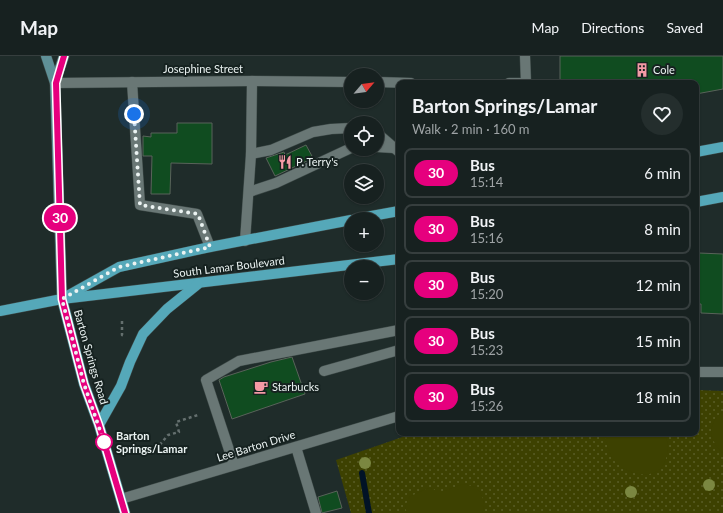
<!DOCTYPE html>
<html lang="en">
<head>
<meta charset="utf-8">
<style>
  :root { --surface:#172120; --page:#242e2d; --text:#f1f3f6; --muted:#9ea3a5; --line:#363e3e }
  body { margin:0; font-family:Lato,sans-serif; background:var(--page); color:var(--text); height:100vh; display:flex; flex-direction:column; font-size:15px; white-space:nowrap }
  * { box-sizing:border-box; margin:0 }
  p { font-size:13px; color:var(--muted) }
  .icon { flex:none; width:22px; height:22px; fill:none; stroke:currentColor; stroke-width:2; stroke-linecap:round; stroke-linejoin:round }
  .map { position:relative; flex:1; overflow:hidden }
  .panel { position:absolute; left:396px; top:24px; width:303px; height:356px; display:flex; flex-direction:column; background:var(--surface); border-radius:8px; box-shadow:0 1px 3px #0004,0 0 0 1px var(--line) }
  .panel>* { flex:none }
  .badge { padding:0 8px; border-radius:13px; font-size:14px; line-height:26px }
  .needle { width:26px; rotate:61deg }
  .buttons { position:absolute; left:344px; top:12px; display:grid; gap:8px }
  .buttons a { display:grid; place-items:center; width:40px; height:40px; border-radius:50%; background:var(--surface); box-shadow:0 1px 3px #0004,0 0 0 1px var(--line); font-size:20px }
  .you { position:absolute; width:20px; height:20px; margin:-10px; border:3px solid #fff; border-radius:50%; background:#1a73e8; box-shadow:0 0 0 6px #1a73e833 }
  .map>.badge { position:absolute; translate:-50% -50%; box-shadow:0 0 0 2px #fff }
  .round { display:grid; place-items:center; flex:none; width:42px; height:42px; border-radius:21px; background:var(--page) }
  .head { display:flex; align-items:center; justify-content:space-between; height:68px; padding:0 16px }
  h1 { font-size:19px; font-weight:700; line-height:30px }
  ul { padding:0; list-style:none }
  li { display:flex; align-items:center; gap:12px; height:50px; margin:0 8px 6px; padding:0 8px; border:2px solid var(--line); border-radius:8px }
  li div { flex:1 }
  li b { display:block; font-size:15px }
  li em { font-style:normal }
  li .badge { min-width:44px; font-weight:700; text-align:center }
  header { display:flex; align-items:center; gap:24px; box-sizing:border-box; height:56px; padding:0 20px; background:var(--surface); border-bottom:1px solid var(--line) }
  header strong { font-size:19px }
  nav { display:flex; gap:22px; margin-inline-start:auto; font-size:14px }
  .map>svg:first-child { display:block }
  .grass { fill:url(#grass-dots) }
  .garden { fill:#3d4101 }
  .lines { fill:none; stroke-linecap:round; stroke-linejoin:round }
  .stream { stroke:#011326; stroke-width:6 }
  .building { fill:#104c20; stroke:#59635a }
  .lane-casing { stroke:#3e4a48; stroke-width:11 }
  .street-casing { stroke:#3e4a48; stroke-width:11 }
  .secondary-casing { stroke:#3e4a48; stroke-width:11 }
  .primary-casing { stroke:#3e4a48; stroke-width:11 }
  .path { stroke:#646f6e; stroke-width:2.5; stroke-dasharray:3 3; stroke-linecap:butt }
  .lane { stroke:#697775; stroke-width:10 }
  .street { stroke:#697775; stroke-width:10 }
  .secondary { stroke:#5f9097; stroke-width:10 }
  .primary { stroke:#55a8b9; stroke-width:10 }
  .tree { fill:#7b8741 }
  .line-casing { stroke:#fff; stroke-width:9 }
  .line { stroke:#e6007e; stroke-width:6 }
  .walk { stroke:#ebf3f2; stroke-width:4; stroke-dasharray:0 7.2 }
  .stop-dot { fill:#fff; stroke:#e6007e; stroke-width:2 }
  .labels { text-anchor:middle; stroke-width:4; stroke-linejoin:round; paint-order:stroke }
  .street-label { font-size:11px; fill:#ebf3f2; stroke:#162220 }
  .poi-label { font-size:11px; fill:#ebf3f2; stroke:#162220; text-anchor:start }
  .stop-label { font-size:11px; font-weight:bold; fill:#ebf3f2; stroke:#162220; text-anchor:start }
</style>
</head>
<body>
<header>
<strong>Map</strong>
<nav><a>Map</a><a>Directions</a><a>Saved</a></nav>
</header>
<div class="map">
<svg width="723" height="457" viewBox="0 0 723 457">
  <defs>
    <pattern id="grass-dots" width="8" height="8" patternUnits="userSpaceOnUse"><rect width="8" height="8" fill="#3d4101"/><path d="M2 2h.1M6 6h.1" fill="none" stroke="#595d26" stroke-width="1.8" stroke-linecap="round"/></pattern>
  </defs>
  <rect width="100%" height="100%" fill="#1f2c2a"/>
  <path class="grass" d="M696 334 723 335V457H351L336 404 414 377H696Z"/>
  <g class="garden">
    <path d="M723 356V397C709 385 706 367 723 356Z"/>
    <path d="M605 377H664C668 384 668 390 667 398 663 424 637 422 620 410 613 405 609 397 607 389 606 385 604 381 605 377Z"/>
    <path d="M463 428 476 431C482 439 487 447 482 457H407L405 451 409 441 426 433 432 432 436 435H444Z"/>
  </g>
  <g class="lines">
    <path class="stream" d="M362 417 369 457"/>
  </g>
  <g class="building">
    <path d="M560 0H723V33L696 38V27H560Z"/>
    <path d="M177 67H212V108L171 107 170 138H151L152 100H143V80L151 81V77H177Z"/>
    <path d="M306 89 313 102 275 120 266 102 284 96 285 99Z"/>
    <path d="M699 197 723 198V258L701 257V248H696V209L699 210Z"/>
    <path d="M292 301 305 338 232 363 219 324 224 321 271 306Z"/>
    <path d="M337 435 342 452 322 457 318 441Z"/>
  </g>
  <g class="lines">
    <defs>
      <g id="lane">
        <path d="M132 26 140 149 197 158 210 191"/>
        <path d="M377 77 399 96"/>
        <path d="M377 91 394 92"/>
        <path d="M251 98 271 94 313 76 331 73 351 72"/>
        <path d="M249 136 276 127 351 92"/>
        <path d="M245 185 251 98 252 25"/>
        <path d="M324 315 399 294"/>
        <path d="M296 391 316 457"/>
        <path d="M234 409 206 324 239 305 399 274"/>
      </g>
      <g id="street">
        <path d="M525 0 526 27"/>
        <path d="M377 26 411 27"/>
        <path d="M55 27 252 25 351 26"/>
        <path d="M509 27H526"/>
        <path d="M696 316H723"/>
        <path d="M121 443 399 360"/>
      </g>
      <g id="secondary">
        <path d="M46 0 55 27"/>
        <path d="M62 243 55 27 64 0"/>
      </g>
      <g id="primary">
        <path d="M696 96 723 91"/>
        <path d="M696 146 723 141"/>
        <path d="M355 163 399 155"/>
        <path d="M67 240 119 211 210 191 351 164"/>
        <path d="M62 243 84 328 99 369 125 457"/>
        <path d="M0 255 62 243 399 203"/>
        <path d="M99 369 121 330 130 306 143 278 167 253 198 228"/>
      </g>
    </defs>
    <use href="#lane" class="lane-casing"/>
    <use href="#street" class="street-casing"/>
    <use href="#secondary" class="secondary-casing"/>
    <use href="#primary" class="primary-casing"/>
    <g class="path">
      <path d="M122 265V279L125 280"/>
      <path d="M152 398 168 379 179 376 176 366 198 359"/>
    </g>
    <use href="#lane" class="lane"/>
    <use href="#street" class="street"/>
    <use href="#secondary" class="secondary"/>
    <use href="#primary" class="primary"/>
  </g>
  <g class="tree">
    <circle cx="365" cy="407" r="6"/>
    <circle cx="709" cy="429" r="6"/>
    <circle cx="631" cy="436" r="6"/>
  </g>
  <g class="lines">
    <defs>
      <path id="line" d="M64 0 56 27 62 243 84 328 99 369 125 457"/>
    </defs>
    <use href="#line" class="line-casing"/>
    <use href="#line" class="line"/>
    <path class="walk" d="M104 386 84 328 62 243 119 211 210 191 198 158 140 149 134 58"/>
  </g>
  <defs>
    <symbol id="building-bare" viewBox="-9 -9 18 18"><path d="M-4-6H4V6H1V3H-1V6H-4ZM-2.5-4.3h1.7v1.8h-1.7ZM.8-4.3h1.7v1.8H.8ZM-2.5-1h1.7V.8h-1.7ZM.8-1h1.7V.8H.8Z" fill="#f49aa5" stroke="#162220" stroke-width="2.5" paint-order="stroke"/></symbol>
    <symbol id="restaurant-bare" viewBox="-9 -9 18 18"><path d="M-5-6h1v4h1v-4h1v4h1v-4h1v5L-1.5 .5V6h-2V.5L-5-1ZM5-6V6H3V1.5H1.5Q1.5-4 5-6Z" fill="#f49aa5" stroke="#162220" stroke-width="2.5" paint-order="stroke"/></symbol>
    <symbol id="cafe-bare" viewBox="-9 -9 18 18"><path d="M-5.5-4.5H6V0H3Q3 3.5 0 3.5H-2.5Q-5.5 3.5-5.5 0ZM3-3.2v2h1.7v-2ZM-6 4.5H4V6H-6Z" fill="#f49aa5" stroke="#162220" stroke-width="2.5" paint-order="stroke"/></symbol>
  </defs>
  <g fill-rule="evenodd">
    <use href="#building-bare" x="632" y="4" width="20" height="20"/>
    <use href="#restaurant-bare" x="275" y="96" width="20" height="20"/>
    <use href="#cafe-bare" x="251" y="321" width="20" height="20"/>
  </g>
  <circle class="stop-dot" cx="104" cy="386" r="8"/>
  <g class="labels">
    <g class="street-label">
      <text x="203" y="17">Josephine Street</text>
      <text transform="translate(229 211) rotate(-7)" y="4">South Lamar Boulevard</text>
      <text transform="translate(91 301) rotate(74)" y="4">Barton Springs Road</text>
      <text transform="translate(256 390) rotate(-17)" y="4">Lee Barton Drive</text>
    </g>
    <g class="poi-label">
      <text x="653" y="18">Cole</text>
      <text x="296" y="110">P. Terry's</text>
      <text x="272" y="335">Starbucks</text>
    </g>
    <g class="stop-label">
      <text x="116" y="384">Barton<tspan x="116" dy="13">Springs/Lamar</tspan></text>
    </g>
  </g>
</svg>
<div class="buttons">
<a><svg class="needle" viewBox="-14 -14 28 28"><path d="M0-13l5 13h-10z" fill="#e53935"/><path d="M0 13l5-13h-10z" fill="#9ea3a5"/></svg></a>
<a><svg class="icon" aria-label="locate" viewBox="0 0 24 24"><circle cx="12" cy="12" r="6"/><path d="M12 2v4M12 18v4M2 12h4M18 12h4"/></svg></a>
<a><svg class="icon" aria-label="layers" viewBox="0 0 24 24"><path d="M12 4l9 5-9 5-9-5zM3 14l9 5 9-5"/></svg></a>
<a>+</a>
<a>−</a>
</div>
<div class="you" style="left:134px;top:58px"></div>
<b class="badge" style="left:60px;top:162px;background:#e6007e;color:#fff">30</b>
<section class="panel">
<div class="head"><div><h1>Barton Springs/Lamar</h1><p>Walk · 2 min · 160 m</p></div><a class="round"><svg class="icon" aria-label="heart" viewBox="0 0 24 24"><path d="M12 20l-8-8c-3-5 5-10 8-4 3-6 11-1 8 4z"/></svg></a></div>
<ul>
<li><span class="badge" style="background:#e6007e;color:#fff">30</span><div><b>Bus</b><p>15:14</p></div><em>6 min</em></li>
<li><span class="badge" style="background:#e6007e;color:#fff">30</span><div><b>Bus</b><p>15:16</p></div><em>8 min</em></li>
<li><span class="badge" style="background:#e6007e;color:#fff">30</span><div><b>Bus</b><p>15:20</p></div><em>12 min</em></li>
<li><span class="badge" style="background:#e6007e;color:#fff">30</span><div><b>Bus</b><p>15:23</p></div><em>15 min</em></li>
<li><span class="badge" style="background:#e6007e;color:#fff">30</span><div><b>Bus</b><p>15:26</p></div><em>18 min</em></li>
</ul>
</section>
</div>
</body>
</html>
